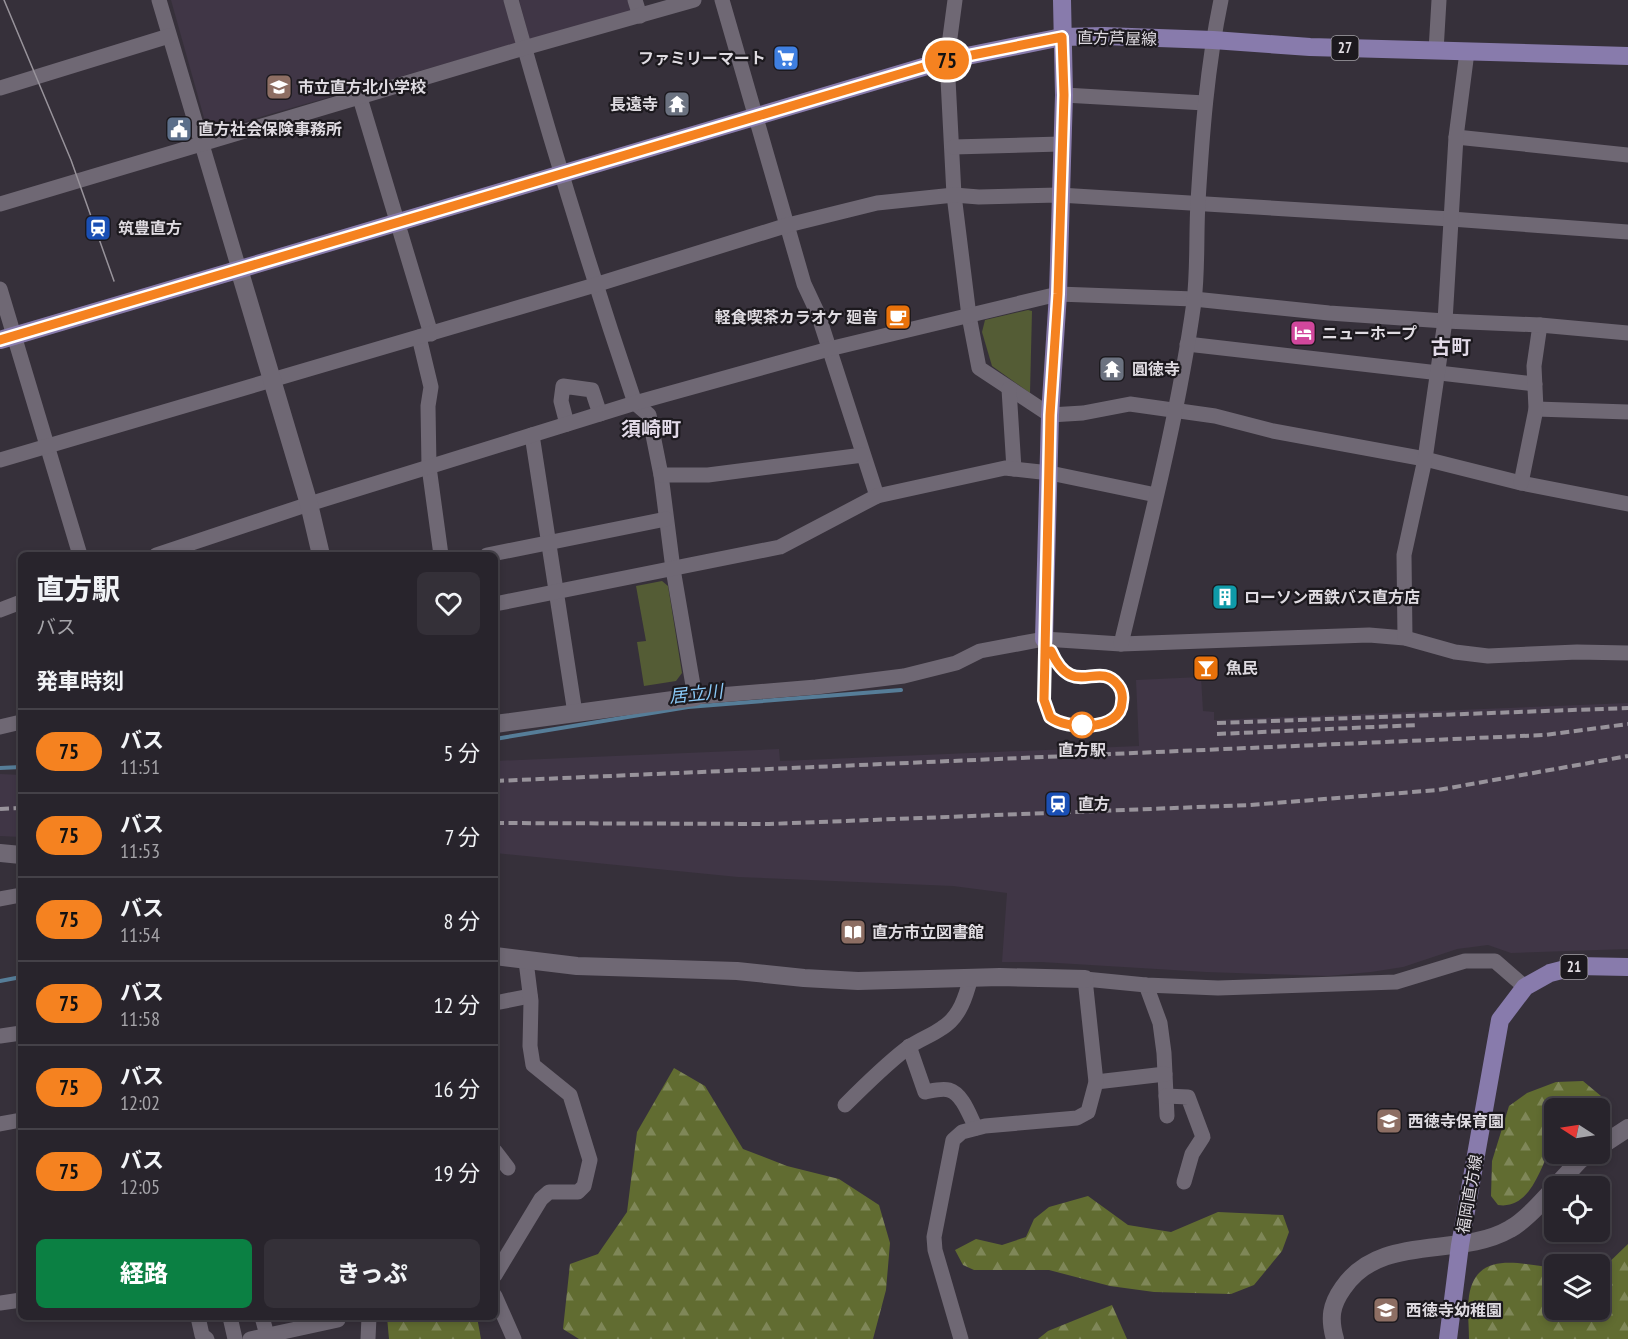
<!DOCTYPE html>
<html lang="ja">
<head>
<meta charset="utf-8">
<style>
  :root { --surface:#28242c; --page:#343038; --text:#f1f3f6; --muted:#a5a4a9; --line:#444148; --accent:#0b8043 }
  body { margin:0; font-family:"PT Sans Narrow","Noto Sans JP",sans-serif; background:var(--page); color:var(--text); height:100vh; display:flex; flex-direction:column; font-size:22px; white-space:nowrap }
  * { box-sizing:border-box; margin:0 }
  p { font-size:20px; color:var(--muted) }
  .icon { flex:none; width:33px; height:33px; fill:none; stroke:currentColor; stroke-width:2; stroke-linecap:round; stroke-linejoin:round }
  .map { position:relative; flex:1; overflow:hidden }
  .side { position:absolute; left:18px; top:552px; width:480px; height:768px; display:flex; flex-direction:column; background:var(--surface); border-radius:9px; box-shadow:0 3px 9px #0003,0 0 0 2px var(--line) }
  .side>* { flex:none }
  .badge { padding:0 12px; border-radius:20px; font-size:21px; line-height:39px }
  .needle { width:39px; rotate:282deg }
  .controls { position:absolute; left:1544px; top:1098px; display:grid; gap:12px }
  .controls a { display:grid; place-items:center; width:66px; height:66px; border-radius:9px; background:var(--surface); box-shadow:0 3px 9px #0003,0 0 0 2px var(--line); font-size:30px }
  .map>.badge { position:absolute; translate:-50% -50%; box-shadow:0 0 0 3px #fff }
  h2 { padding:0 18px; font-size:22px; line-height:54px }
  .round { display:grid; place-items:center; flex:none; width:63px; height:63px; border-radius:9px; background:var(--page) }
  .headline { display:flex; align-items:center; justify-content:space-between; height:102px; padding:0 18px }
  h1 { font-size:28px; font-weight:800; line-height:45px }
  .button { display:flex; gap:12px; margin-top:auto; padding:12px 18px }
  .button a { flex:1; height:69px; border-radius:9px; background:var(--accent); color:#fff; font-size:24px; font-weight:800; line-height:69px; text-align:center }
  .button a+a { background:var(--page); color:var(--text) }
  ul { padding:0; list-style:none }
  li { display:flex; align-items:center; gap:18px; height:84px; padding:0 18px; border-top:2px solid var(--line) }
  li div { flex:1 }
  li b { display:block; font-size:22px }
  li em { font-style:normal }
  li .badge { min-width:66px; font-weight:700; text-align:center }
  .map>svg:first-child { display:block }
  .built { fill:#403646 }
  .forest { fill:url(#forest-firs) }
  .green { fill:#545c35 }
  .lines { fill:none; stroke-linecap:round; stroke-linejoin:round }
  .stream { stroke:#567d98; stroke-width:4 }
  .street { stroke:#6f6874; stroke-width:15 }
  .secondary { stroke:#6f6874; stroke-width:18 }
  .primary { stroke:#887bac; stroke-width:18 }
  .tram { stroke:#98939b; stroke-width:1.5 }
  .rail { stroke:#98939b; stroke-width:4; stroke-dasharray:9 4.5; stroke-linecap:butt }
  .line-casing { stroke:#fff; stroke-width:14 }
  .line { stroke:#f58220; stroke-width:9 }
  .stop-dot { fill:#fff; stroke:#f58220; stroke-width:3 }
  .labels { text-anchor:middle; stroke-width:4.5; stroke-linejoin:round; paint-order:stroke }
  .shield { fill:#1c191e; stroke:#a4a1a6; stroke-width:1.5 }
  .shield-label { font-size:15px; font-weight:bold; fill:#dfdbe1 }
  .street-label { font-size:16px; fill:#dfdbe1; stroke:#1c191e }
  .poi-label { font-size:16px; font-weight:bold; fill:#dfdbe1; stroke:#1c191e; text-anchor:start }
  .stop-label { font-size:16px; font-weight:bold; fill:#dfdbe1; stroke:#1c191e }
  .water-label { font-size:18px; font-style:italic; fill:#8ac9f7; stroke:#1c191e }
  .quarter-label { font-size:20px; font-weight:bold; fill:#e2dae8; stroke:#1c191e }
</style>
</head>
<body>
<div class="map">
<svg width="1628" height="1339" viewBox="0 0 1628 1339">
  <defs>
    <pattern id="forest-firs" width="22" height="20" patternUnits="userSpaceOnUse" patternTransform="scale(1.5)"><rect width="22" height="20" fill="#616c31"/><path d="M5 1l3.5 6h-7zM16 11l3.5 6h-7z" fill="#7f8758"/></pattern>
  </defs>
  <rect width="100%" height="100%" fill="#36303a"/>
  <g class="built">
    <path d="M171 0H505L517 43 208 132Z"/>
    <path d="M519 0H630L633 11 530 40Z"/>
    <path d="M1201 677 1203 711 1214 712V720L1628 703V949L1511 953 1488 945 1457 949 1403 967 1371 972 1328 976 1206 972 1041 962H1002L1007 893 953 886 738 877 495 853V761L779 749 780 761 1139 746 1136 680Z"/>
    <path d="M0 774 21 775V837L0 836Z"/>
  </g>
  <g class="forest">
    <path d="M674 1068 705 1086 743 1149 787 1166 839 1179 879 1205 890 1243 886 1290 873 1339H579L563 1329 570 1264 598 1254 627 1212 637 1132Z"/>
    <path d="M1583 1081 1601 1096 1591 1108H1554V1145L1551 1147C1540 1170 1529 1210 1498 1205L1491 1196 1492 1161 1509 1106 1527 1093 1556 1082Z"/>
    <path d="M1088 1196 1128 1225 1171 1232 1218 1212 1283 1215 1289 1232 1282 1251 1254 1285 1231 1294 1154 1292 1110 1286 1049 1270H974L963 1265 955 1250 976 1239 1002 1245 1026 1237 1034 1219 1049 1207Z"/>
    <path d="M1628 1244V1339H1469C1469 1325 1467 1310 1469 1296 1476 1250 1520 1264 1554 1268V1310H1599V1272Z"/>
    <path d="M1112 1305 1127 1339H1038L1048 1331Z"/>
    <path d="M387 1317H477L481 1339H389Z"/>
  </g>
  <g class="green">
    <path d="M1028 310 1032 311 1030 393 992 366 982 332 985 320Z"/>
    <path d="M662 581 668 586 682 673 676 681 644 686 637 642 646 641 636 586Z"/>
  </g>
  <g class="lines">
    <g class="stream">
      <path d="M495 739 688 707 901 690"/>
      <path d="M0 768 21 767"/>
      <path d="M0 981 21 977"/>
    </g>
    <g class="street">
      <path d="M159 0 239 269"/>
      <path d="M511 0C549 136 590 270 635 403L649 415 661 475 673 569 695 697 816 687 904 676 956 663 980 651 1044 639 1121 644 1369 635 1405 638 1455 652 1488 656 1577 652 1628 653"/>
      <path d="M635 0 640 16"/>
      <path d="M722 0 804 284 818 314 877 496"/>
      <path d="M955 0 947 60 954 195 969 316 979 368 1050 415 1083 413 1130 404 1215 416 1273 431 1425 459 1521 483 1628 504"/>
      <path d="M1436 51 1439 0"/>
      <path d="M0 88 169 36"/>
      <path d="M1064 95 1205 103"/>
      <path d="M360 98 431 334"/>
      <path d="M1456 137 1628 155"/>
      <path d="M953 147 1061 144"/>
      <path d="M0 204 524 48 694 0"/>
      <path d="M0 289 80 555"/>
      <path d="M419 337 431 387 428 406 429 467 441 555"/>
      <path d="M1187 344 1535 384"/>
      <path d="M1009 389 1014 469"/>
      <path d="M1536 409 1628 412"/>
      <path d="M567 424 561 401 563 386 592 390 600 414"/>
      <path d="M532 435 575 713"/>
      <path d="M0 460 595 285 788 225 877 203 954 195 979 197 1059 195 1451 219 1628 232"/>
      <path d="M661 475H708L863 455"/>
      <path d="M1521 483 1536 409 1534 366 1540 325"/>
      <path d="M156 555 309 504 635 403 829 349 1058 294 1194 299 1329 313 1445 321 1540 325 1628 333"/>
      <path d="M487 555 666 519"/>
      <path d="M495 604 780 547 877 496 1005 468 1050 473 1156 495"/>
      <path d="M0 610 21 602"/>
      <path d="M1405 638 1404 555 1425 459 1445 321 1456 137 1467 52"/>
      <path d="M1121 644C1148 531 1178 417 1194 302 1198 269 1196 235 1198 202 1202 135 1207 67 1221 0"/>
      <path d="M0 727 21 722"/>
      <path d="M0 899 21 895"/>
      <path d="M1146 985 1160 1023 1164 1053 1167 1116"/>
      <path d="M495 1003 530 996"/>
      <path d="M0 1036 21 1033"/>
      <path d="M909 1046 925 1092C931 1091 942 1088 949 1090 963 1094 970 1117 976 1128"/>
      <path d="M1096 1082 1165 1074"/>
      <path d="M1166 1096 1188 1097 1203 1137 1192 1154 1184 1182"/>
      <path d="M845 1105C865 1085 884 1066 906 1049 918 1040 931 1036 942 1028 960 1017 966 996 971 977"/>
      <path d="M0 1124 21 1120"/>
      <path d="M495 1151 508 1168"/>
      <path d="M495 1275 541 1199 549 1192H578L584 1186 590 1160 570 1095 533 1065 530 1046 531 1001 526 961"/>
      <path d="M495 1296 514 1339"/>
      <path d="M0 1303 21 1300"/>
      <path d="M198 1317 202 1335 207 1339"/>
      <path d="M230 1317 235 1339"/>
      <path d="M262 1317 267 1335"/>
      <path d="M250 1339 338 1320 337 1317"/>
      <path d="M368 1339 369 1317"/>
      <path d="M961 1339 935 1250 934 1237 953 1140 962 1132 985 1126 1077 1118 1088 1112 1096 1082 1085 979 1146 985 1218 988 1396 982 1465 961H1495L1525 987"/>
    </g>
    <g class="secondary">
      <path d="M239 269 309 504 321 555"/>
      <path d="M495 724 695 697"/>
      <path d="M0 853 21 855"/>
      <path d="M495 956 577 966 737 971 804 978 858 981 1000 977 1085 979"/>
      <path d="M1599 1147 1628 1128"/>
      <path d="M1335 1339C1329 1318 1331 1305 1343 1288 1381 1232 1458 1259 1510 1229 1532 1217 1562 1178 1581 1159L1589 1154"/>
    </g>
    <g class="primary">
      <path d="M0 340 947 60 1062 37 1104 36 1213 40 1310 47 1628 56"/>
      <path d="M1044 639 1050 415 1058 294 1064 95 1062 0"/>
      <path d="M1448 1339 1460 1245 1500 1020 1525 987 1550 973 1577 966 1628 967"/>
    </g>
    <path class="tram" d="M4 0 71 160 114 281"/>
    <g class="rail">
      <path d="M1217 723 1628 708"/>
      <path d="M1217 734 1418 725"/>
      <path d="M495 781 1545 735 1628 724"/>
      <path d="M0 809 21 808"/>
      <path d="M495 823 769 824 1250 805 1438 790 1628 756"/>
    </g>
  </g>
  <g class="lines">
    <defs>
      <path id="line" d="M0 340 947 60 1062 37 1064 95 1058 294 1050 415 1044 700 1050 717C1066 730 1121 732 1122 702 1123 696 1122 690 1118 685 1098 659 1073 701 1051 651"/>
    </defs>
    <use href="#line" class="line-casing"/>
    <use href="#line" class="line"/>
  </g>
  <defs>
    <symbol id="supermarket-square" viewBox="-11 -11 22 22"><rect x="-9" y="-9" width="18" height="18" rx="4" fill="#3f7fe0" stroke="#1c191e"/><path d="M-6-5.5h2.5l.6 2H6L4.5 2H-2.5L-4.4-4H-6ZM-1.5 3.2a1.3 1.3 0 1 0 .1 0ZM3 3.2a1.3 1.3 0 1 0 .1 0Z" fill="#fff"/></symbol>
    <symbol id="school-square" viewBox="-11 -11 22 22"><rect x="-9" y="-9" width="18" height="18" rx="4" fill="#8d6e63" stroke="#1c191e"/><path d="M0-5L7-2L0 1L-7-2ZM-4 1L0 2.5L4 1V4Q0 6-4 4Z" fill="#fff"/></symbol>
    <symbol id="temple-square" viewBox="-11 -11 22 22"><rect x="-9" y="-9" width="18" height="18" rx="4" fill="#6b7280" stroke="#1c191e"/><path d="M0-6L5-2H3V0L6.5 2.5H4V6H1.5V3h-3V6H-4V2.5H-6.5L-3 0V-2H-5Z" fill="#fff"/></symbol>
    <symbol id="civic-square" viewBox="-11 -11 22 22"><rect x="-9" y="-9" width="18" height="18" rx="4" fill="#5c6f8a" stroke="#1c191e"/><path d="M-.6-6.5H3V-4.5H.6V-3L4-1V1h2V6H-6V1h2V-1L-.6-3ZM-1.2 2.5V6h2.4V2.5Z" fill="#fff"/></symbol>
    <symbol id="station-square" viewBox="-11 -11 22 22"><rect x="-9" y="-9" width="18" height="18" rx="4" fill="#1a4fb4" stroke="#1c191e"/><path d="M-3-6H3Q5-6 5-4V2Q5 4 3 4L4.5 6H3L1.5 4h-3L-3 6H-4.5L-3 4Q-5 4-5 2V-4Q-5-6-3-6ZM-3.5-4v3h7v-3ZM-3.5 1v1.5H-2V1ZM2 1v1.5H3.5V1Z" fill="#fff"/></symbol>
    <symbol id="cafe-square" viewBox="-11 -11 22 22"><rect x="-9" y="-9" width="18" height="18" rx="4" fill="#e8710a" stroke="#1c191e"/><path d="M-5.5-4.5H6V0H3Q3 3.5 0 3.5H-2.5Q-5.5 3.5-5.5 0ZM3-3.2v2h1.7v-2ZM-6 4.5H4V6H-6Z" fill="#fff"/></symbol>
    <symbol id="hotel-square" viewBox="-11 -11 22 22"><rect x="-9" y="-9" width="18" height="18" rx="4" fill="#d1479c" stroke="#1c191e"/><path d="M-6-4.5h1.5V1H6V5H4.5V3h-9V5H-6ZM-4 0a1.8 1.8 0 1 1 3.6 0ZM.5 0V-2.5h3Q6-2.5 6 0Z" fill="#fff"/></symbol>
    <symbol id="building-square" viewBox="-11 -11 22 22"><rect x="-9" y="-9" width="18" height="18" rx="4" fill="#0f9aa8" stroke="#1c191e"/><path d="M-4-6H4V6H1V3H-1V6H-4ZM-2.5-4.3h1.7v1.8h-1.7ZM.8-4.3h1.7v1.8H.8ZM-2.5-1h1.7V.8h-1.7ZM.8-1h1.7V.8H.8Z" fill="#fff"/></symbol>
    <symbol id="bar-square" viewBox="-11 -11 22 22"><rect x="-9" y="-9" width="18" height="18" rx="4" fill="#e8710a" stroke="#1c191e"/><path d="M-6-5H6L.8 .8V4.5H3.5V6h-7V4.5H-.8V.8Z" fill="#fff"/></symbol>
    <symbol id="library-square" viewBox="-11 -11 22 22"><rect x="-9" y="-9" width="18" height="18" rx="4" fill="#8d6e63" stroke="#1c191e"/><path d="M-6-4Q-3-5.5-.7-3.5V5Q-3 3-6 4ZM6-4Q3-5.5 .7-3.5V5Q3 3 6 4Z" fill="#fff"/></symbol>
  </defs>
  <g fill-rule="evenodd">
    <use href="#supermarket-square" x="771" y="43" width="30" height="30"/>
    <use href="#school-square" x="264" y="72" width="30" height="30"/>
    <use href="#temple-square" x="662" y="89" width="30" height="30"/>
    <use href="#civic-square" x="164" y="114" width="30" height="30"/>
    <use href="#station-square" x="83" y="213" width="30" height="30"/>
    <use href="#cafe-square" x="883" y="302" width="30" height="30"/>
    <use href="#hotel-square" x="1288" y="318" width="30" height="30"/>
    <use href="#temple-square" x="1097" y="354" width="30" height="30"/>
    <use href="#building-square" x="1210" y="582" width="30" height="30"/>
    <use href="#bar-square" x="1191" y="653" width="30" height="30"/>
    <use href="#station-square" x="1043" y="789" width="30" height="30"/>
    <use href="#library-square" x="838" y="917" width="30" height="30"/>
    <use href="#school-square" x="1374" y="1106" width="30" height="30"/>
    <use href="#school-square" x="1371" y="1295" width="30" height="30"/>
  </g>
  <circle class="stop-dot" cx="1082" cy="725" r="12"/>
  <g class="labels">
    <g class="shield">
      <rect x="1331.5" y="36" width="27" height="24" rx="4.5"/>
      <rect x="1560.5" y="955" width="27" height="24" rx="4.5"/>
    </g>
    <g class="shield-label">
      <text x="1345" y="53">27</text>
      <text x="1574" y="972">21</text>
    </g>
    <g class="street-label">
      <text transform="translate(1117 38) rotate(1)" y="6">直方芦屋線</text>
      <text transform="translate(1469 1194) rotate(-80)" y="6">福岡直方線</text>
    </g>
    <g class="poi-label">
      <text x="766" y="64" text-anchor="end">ファミリーマート</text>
      <text x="298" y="93">市立直方北小学校</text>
      <text x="658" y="110" text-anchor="end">長遠寺</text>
      <text x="198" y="135">直方社会保険事務所</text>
      <text x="118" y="234">筑豊直方</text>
      <text x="878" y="323" text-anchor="end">軽食喫茶カラオケ 廻音</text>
      <text x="1322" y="339">ニューホープ</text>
      <text x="1132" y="375">圓徳寺</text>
      <text x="1244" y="603">ローソン西鉄バス直方店</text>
      <text x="1226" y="674">魚民</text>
      <text x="1078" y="810">直方</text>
      <text x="872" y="938">直方市立図書館</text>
      <text x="1408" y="1127">西徳寺保育園</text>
      <text x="1406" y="1316">西徳寺幼稚園</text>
    </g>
    <g class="stop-label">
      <text x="1082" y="756">直方駅</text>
    </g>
    <g class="water-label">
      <text transform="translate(696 694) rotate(-6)" y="6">居立川</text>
    </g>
    <g class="quarter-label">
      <text x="1451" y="354">古町</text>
      <text x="651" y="436">須崎町</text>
    </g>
  </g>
</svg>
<div class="controls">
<a><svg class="needle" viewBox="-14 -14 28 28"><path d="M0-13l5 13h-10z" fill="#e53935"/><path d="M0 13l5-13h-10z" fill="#a5a4a9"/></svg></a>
<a><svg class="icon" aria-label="locate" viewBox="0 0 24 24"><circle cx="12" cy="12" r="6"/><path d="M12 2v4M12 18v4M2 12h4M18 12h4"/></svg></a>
<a><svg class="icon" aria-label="layers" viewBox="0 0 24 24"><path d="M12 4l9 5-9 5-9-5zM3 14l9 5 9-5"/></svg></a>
</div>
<b class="badge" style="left:947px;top:60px;background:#f58220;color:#111">75</b>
<section class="side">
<div class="headline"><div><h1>直方駅</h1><p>バス</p></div><a class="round"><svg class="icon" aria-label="heart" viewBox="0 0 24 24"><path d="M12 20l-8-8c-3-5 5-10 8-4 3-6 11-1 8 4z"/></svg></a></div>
<h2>発車時刻</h2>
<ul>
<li><span class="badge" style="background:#f58220;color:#111">75</span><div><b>バス</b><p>11:51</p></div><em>5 分</em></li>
<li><span class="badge" style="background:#f58220;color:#111">75</span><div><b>バス</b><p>11:53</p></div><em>7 分</em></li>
<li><span class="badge" style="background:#f58220;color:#111">75</span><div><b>バス</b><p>11:54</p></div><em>8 分</em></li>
<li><span class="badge" style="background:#f58220;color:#111">75</span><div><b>バス</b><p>11:58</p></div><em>12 分</em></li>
<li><span class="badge" style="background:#f58220;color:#111">75</span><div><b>バス</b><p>12:02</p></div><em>16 分</em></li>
<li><span class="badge" style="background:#f58220;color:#111">75</span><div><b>バス</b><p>12:05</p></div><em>19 分</em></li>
</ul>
<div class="button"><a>経路</a><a>きっぷ</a></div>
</section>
</div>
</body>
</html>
